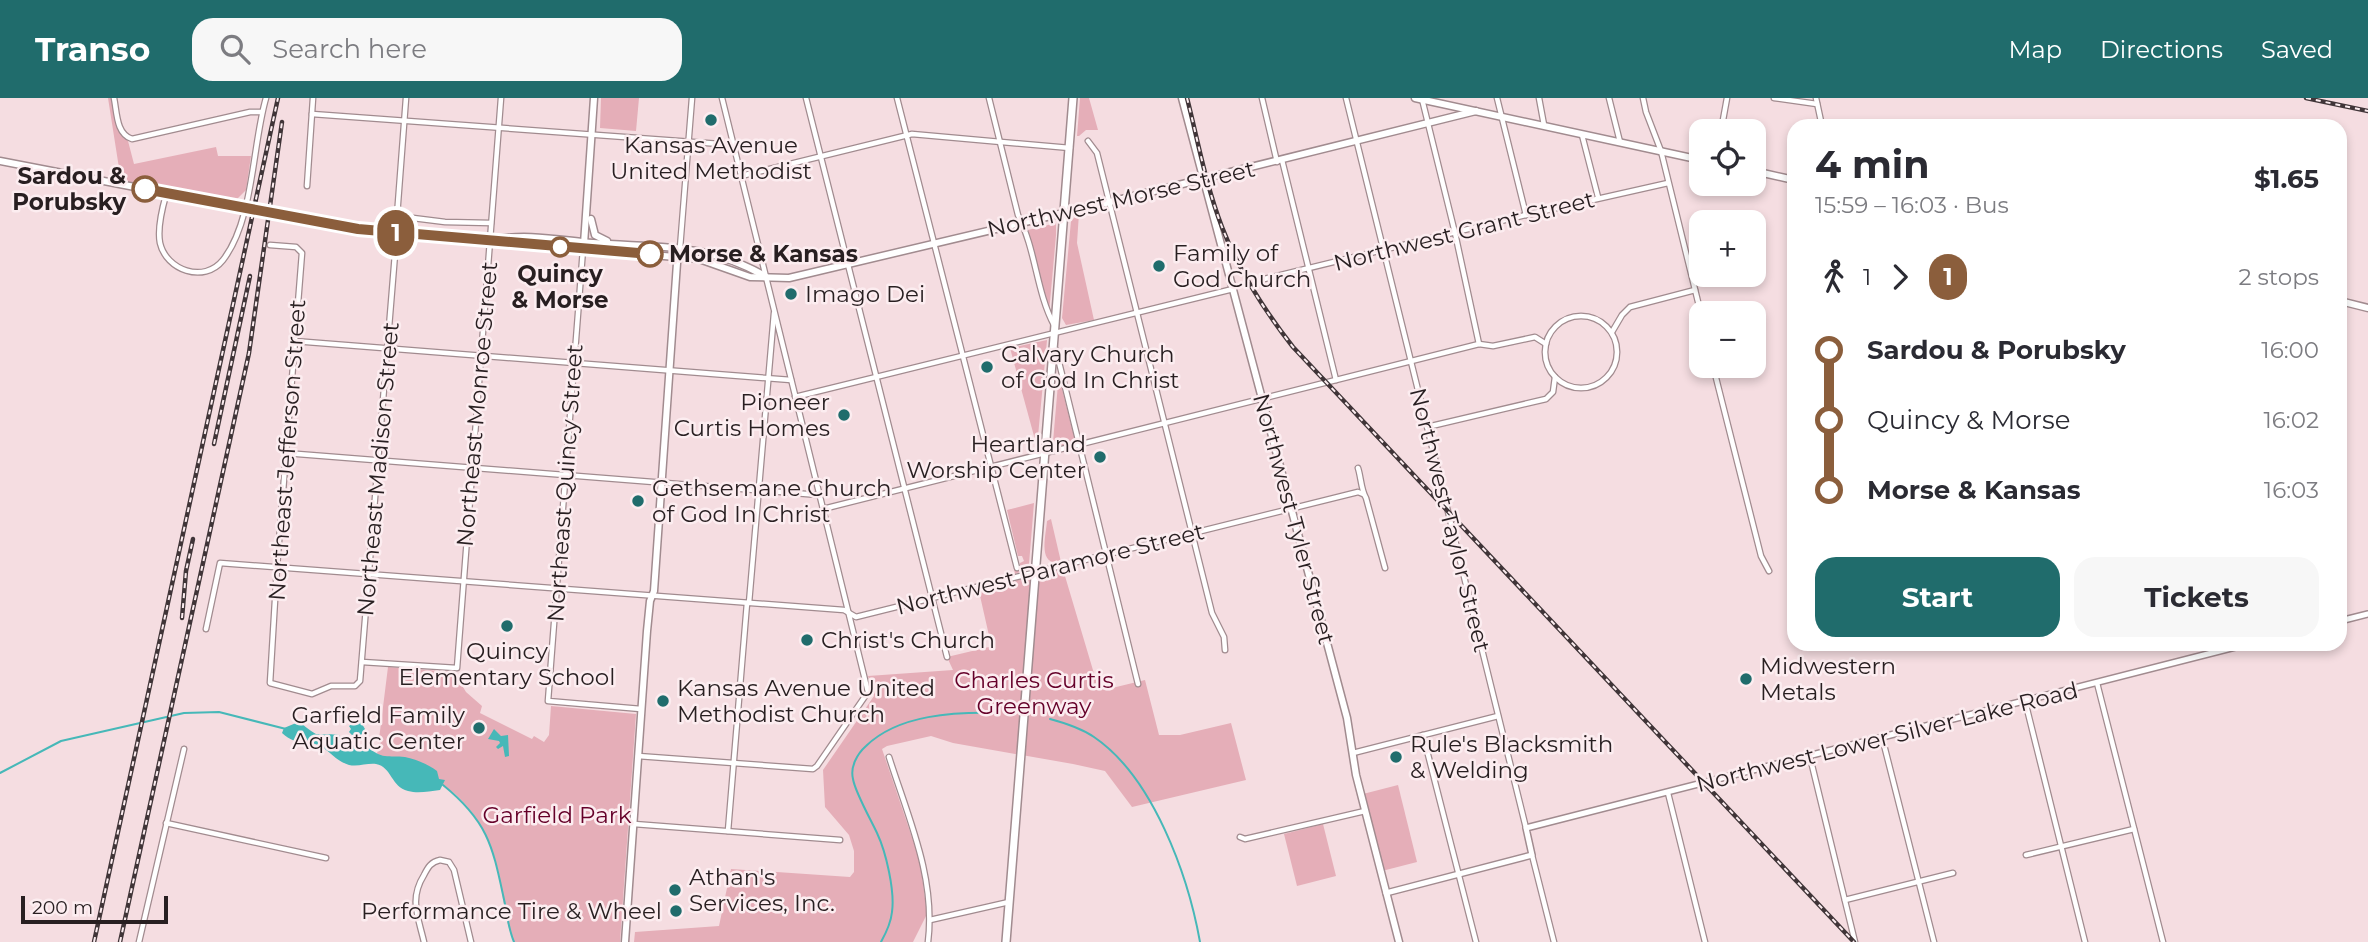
<!DOCTYPE html>
<html lang="en">
<head>
<meta charset="utf-8">
<style>
  :root { --surface:#fff; --page:#f7f7f7; --text:#2b2b33; --muted:#7c7c81; --accent:#206c6c }
  body { margin:0; font-family:Montserrat,sans-serif; background:var(--page); color:var(--text); height:100vh; display:flex; flex-direction:column; font-size:26px; white-space:nowrap }
  * { box-sizing:border-box; margin:0 }
  p { font-size:23px; color:var(--muted) }
  .icon { flex:none; width:38px; height:38px; fill:none; stroke:currentColor; stroke-width:2; stroke-linecap:round; stroke-linejoin:round }
  .map { position:relative; flex:1; overflow:hidden }
  .side { position:absolute; left:1787px; top:21px; width:560px; height:532px; display:flex; flex-direction:column; background:var(--surface); border-radius:21px; box-shadow:0 4px 10px #0003 }
  .side>* { flex:none }
  .badge { padding:0 14px; border-radius:23px; font-size:24px; line-height:46px }
  .controls { position:absolute; left:1689px; top:21px; display:grid; gap:14px }
  .controls a { display:grid; place-items:center; width:77px; height:77px; border-radius:14px; background:var(--surface); box-shadow:0 4px 10px #0003; font-size:35px }
  .scale { position:absolute; left:21px; bottom:18px; width:147px; box-sizing:border-box; padding-left:7px; border:4px solid #281f21; border-top:0; font-size:19px; line-height:24px; white-space:nowrap; color:#281f21; -webkit-text-stroke:5px #fcedf0; paint-order:stroke }
  .map>.badge { position:absolute; translate:-50% -50%; box-shadow:0 0 0 4px #fff }
  .legs { display:flex; align-items:center; gap:10px; height:77px; padding:0 28px; font-size:23px }
  .legs p { margin-inline-start:auto }
  .head { display:flex; align-items:center; justify-content:space-between; height:119px; padding:0 28px }
  h1 { font-size:38px; font-weight:700; line-height:52px }
  .cta { display:flex; gap:14px; margin-top:auto; padding:14px 28px }
  .cta a { flex:1; height:80px; border-radius:21px; background:var(--accent); color:#fff; font-size:28px; font-weight:700; line-height:80px; text-align:center }
  .cta a+a { background:var(--page); color:var(--text) }
  ul { padding:0 28px; list-style:none }
  li { display:flex; align-items:center; gap:24px; height:70px; font-size:26px }
  li i { display:grid; place-items:center; width:10px; height:100%; margin:0 9px; background:currentColor }
  li i::after { content:''; width:18px; height:18px; margin:-9px; border:5px solid; border-radius:50%; background:var(--surface) }
  li p { margin-inline-start:auto }
  li:first-child i { background:linear-gradient(#0000 50%,currentColor 0) }
  li:last-child i { background:linear-gradient(currentColor 50%,#0000 0) }
  header { display:flex; align-items:center; gap:42px; box-sizing:border-box; height:98px; padding:0 35px; background:var(--accent); color:#fff }
  header strong { font-size:33px }
  nav { display:flex; gap:38px; margin-inline-start:auto; font-size:24px }
  .search { width:490px; height:63px; background:var(--page); display:flex; align-items:center; gap:18px; box-sizing:border-box; padding:0 24px; border-radius:21px; color:var(--muted); font-size:26px }
  .map>svg:first-child { display:block }
  .green { fill:#e5aeb8 }
  .water { fill:#46b8b8 }
  .lines { fill:none; stroke-linecap:round; stroke-linejoin:round }
  .stream { stroke:#46b8b8; stroke-width:2 }
  .minor-casing { stroke:#a18b8f; stroke-width:7 }
  .tertiary-casing { stroke:#a18b8f; stroke-width:8 }
  .secondary-casing { stroke:#a18b8f; stroke-width:9 }
  .primary-casing { stroke:#a18b8f; stroke-width:10 }
  .minor { stroke:#fff; stroke-width:4.5 }
  .tertiary { stroke:#fff; stroke-width:5 }
  .secondary { stroke:#fff; stroke-width:6 }
  .primary { stroke:#fff; stroke-width:7 }
  .rail-casing { stroke:#403538; stroke-width:4.5 }
  .rail { stroke:#fcedf0; stroke-width:2; stroke-dasharray:5; stroke-linecap:butt }
  .secondary-bridge-casing { stroke:#a18b8f; stroke-width:9; stroke-linecap:butt }
  .secondary-bridge { stroke:#fff; stroke-width:6 }
  .line-1-casing { stroke:#fff; stroke-width:16 }
  .line-1 { stroke:#8b5e3c; stroke-width:10 }
  .poi-dot { fill:#206c6c; stroke:#fcedf0; stroke-width:2.5 }
  .stop-1-dot { fill:#fff; stroke:#8b5e3c; stroke-width:3.5 }
  .labels { text-anchor:middle; stroke-width:5; stroke-linejoin:round; paint-order:stroke }
  .poi-label { font-size:23px; fill:#281f21; stroke:#fcedf0; text-anchor:start }
  .stop-label { font-size:23px; font-weight:bold; fill:#281f21; stroke:#fcedf0; text-anchor:end }
  .street-label { font-size:23px; fill:#281f21; stroke:#fcedf0 }
  .park-label { font-size:23px; fill:#650029; stroke:#fcedf0 }
</style>
</head>
<body>
<header>
<strong>Transo</strong>
<div class="search"><svg class="icon" aria-label="search" viewBox="0 0 24 24"><circle cx="10" cy="10" r="6"/><path d="M15 15l6 6"/></svg>Search here</div>
<nav><a>Map</a><a>Directions</a><a>Saved</a></nav>
</header>
<div class="map">
<svg width="2368" height="844" viewBox="0 0 2368 844">
  <rect width="100%" height="100%" fill="#f5dde1"/>
  <g class="green">
    <path d="M108 0H112L120 34 128 43 134 66 216 49 218 58H251L246 92 234 104 126 83V76L119 70Z"/>
    <path d="M601 0H639L636 33 600 30Z"/>
    <path d="M1080 0H1089L1098 32H1086L1079 38H1077Z"/>
    <path d="M1079 115 1077 145 1094 222 1066 227 1062 220 1071 123Z"/>
    <path d="M1056 125V137L1049 215 1028 132Z"/>
    <path d="M1047 242 1037 349 1010 250Z"/>
    <path d="M1058 286 1061 287 1075 342 1073 345 1057 348 1053 344Z"/>
    <path d="M1034 405 1029 466 1025 472 1015 476 1014 471 1020 469V465L1024 463 1022 458H1018L1007 412Z"/>
    <path d="M1051 421 1061 464C1037 469 1046 437 1047 423Z"/>
    <path d="M1062 468 1098 589 1108 591 1145 582 1159 637H1180L1231 625 1246 682 1132 709 1105 673 1073 666 953 645 931 638 887 648 882 651 920 763 927 816 913 844H634L635 834 719 828 731 771 850 779 854 774V753L849 737 825 709 823 672 874 598 868 578 953 572 947 559 989 549 990 542 978 489Z"/>
    <path d="M388 569 454 574 466 594 482 608 480 615 532 641 534 638 544 644 549 637 551 608 636 616 620 844H514C505 824 503 798 499 776 492 742 473 706 443 687 425 677 402 671 383 663L377 657Z"/>
    <path d="M1398 687 1417 764 1382 773 1363 696Z"/>
    <path d="M1323 726 1336 778 1297 788 1284 736Z"/>
  </g>
  <g class="water">
    <path d="M356 620 359 621 365 631 360 639H354L349 634 351 631 349 628 355 624Z"/>
    <path d="M296 625H301C322 643 316 634 339 637 349 651 353 646 368 648 380 662 389 657 405 659 416 661 429 667 437 673L439 681 445 682 440 692C429 693 419 696 408 693 391 689 392 669 376 666 367 665 358 669 349 667 336 663 332 655 322 649 308 640 298 650 282 635L284 630Z"/>
    <path d="M494 631 501 638 508 637 509 658 505 659 503 648 498 651 496 649 500 645 499 643 488 641Z"/>
  </g>
  <g class="lines">
    <g class="stream">
      <path d="M1050 621C1065 625 1081 630 1094 639 1153 679 1188 777 1200 844"/>
      <path d="M0 675 61 643 184 615 219 614 286 631"/>
      <path d="M443 687C490 725 493 751 505 806 507 819 509 832 514 844"/>
      <path d="M881 844C886 835 891 824 892 814 895 793 886 754 877 735 871 722 855 694 853 681 850 669 857 656 866 648 899 616 955 614 998 615"/>
    </g>
    <defs>
      <g id="minor">
        <path d="M114 0C117 14 116 36 132 41L250 14H262"/>
        <path d="M406 0 397 118 445 124 491 125"/>
        <path d="M806 0 947 559"/>
        <path d="M897 0 1017 470"/>
        <path d="M989 0 1018 117C1036 152 1036 193 1054 227"/>
        <path d="M1262 0 1277 64"/>
        <path d="M1346 0 1526 730"/>
        <path d="M1497 0 1526 117"/>
        <path d="M1539 0 1544 27"/>
        <path d="M1609 0 1620 44"/>
        <path d="M1643 0 1646 14 1661 53 1701 216"/>
        <path d="M1774 0 1817 6"/>
        <path d="M1816 0 1822 28"/>
        <path d="M1422 1 1455 135 1479 246"/>
        <path d="M312 16 734 47"/>
        <path d="M1721 33 1727 0"/>
        <path d="M1582 37 1598 99"/>
        <path d="M1088 43 1097 55 1212 515 1224 539 1225 552"/>
        <path d="M1282 62 1336 282"/>
        <path d="M741 78 912 36 1070 50"/>
        <path d="M307 88 313 0"/>
        <path d="M166 97C162 111 157 130 160 145 166 172 204 186 223 162 254 122 252 48 266 0"/>
        <path d="M270 147 296 149 302 155 277 469 270 585 312 596 331 588H355L360 583 395 156"/>
        <path d="M680 150 692 0"/>
        <path d="M583 151 548 603 641 611"/>
        <path d="M1260 182 1526 117 1668 85"/>
        <circle cx="1581" cy="254" r="36"/>
        <path d="M1612 234 1622 217 1630 209 1695 192"/>
        <path d="M294 243 791 282"/>
        <path d="M1056 252 1138 586"/>
        <path d="M1713 268 1761 458 1769 473"/>
        <path d="M795 299 1233 191"/>
        <path d="M1427 329 1546 301 1553 294 1555 279"/>
        <path d="M285 355 819 397"/>
        <path d="M1358 370C1361 379 1361 392 1366 400L1385 470"/>
        <path d="M823 411 1479 246 1493 248 1535 239 1546 246"/>
        <path d="M749 505 774 215"/>
        <path d="M206 531 220 465 844 512 856 519 1358 394 1363 396"/>
        <path d="M362 564 457 570 501 0"/>
        <path d="M2097 585 2163 844"/>
        <path d="M2025 603 2085 844"/>
        <path d="M1423 637 1476 844"/>
        <path d="M1882 639 1934 844"/>
        <path d="M1353 655 1498 618"/>
        <path d="M638 658 813 671 817 668 868 594 722 0"/>
        <path d="M889 659C908 719 936 780 928 844"/>
        <path d="M1810 659 1855 844"/>
        <path d="M1668 695 1705 844"/>
        <path d="M166 725 326 760"/>
        <path d="M634 726 840 742"/>
        <path d="M728 733 747 505"/>
        <path d="M1240 739 1245 741 1365 713"/>
        <path d="M1532 757 1554 844"/>
        <path d="M2026 757 2134 731"/>
        <path d="M1845 802 1953 775"/>
        <path d="M930 822 1009 804"/>
        <path d="M139 844 184 651"/>
        <path d="M424 844C418 818 409 801 424 777 428 769 431 764 440 762L449 764 454 772 471 844"/>
      </g>
      <g id="tertiary">
        <path d="M2340 523 2368 516"/>
        <path d="M1386 795 1532 757 1526 730 2247 546"/>
      </g>
      <g id="secondary">
        <path d="M1182 0 1347 620 1356 677 1399 844"/>
        <path d="M1415 0 1701 62"/>
        <path d="M0 63 233 108"/>
        <path d="M1754 73 1794 82"/>
        <path d="M288 119 383 134 699 161 750 179 789 180 1110 104 1476 13"/>
        <path d="M591 121 595 137 607 143"/>
        <path d="M492 142C525 135 560 142 593 145 659 150 705 144 765 178"/>
        <path d="M584 146 594 0"/>
        <path d="M2340 203 2368 210"/>
        <path d="M625 844 647 533 650 503 654 493 677 165 680 150"/>
      </g>
      <path id="primary" d="M1006 844 1073 0"/>
    </defs>
    <use href="#minor" class="minor-casing"/>
    <use href="#tertiary" class="tertiary-casing"/>
    <use href="#secondary" class="secondary-casing"/>
    <use href="#primary" class="primary-casing"/>
    <use href="#minor" class="minor"/>
    <use href="#tertiary" class="tertiary"/>
    <use href="#secondary" class="secondary"/>
    <use href="#primary" class="primary"/>
    <defs>
      <g id="rail">
        <path d="M1187 0C1198 43 1206 88 1222 129 1239 173 1264 212 1293 249L1854 844"/>
        <path d="M2306 0 2368 13"/>
        <path d="M214 346 250 178"/>
        <path d="M182 520 186 473 193 441"/>
        <path d="M94 844 278 0"/>
        <path d="M120 844 249 255 282 24"/>
      </g>
    </defs>
    <use href="#rail" class="rail-casing"/>
    <use href="#rail" class="rail"/>
    <defs>
      <path id="secondary-bridge" d="M233 108 288 119"/>
    </defs>
    <use href="#secondary-bridge" class="secondary-bridge-casing"/>
    <use href="#secondary-bridge" class="secondary-bridge"/>
  </g>
  <g class="lines">
    <defs>
      <path id="line-1" d="M145 91 358 131 650 156"/>
    </defs>
    <use href="#line-1" class="line-1-casing"/>
    <use href="#line-1" class="line-1"/>
  </g>
  <g class="poi-dot">
    <circle cx="711" cy="22" r="7"/>
    <circle cx="1159" cy="168" r="7"/>
    <circle cx="791" cy="196" r="7"/>
    <circle cx="987" cy="269" r="7"/>
    <circle cx="844" cy="317" r="7"/>
    <circle cx="1100" cy="359" r="7"/>
    <circle cx="638" cy="403" r="7"/>
    <circle cx="507" cy="528" r="7"/>
    <circle cx="807" cy="542" r="7"/>
    <circle cx="1746" cy="581" r="7"/>
    <circle cx="663" cy="603" r="7"/>
    <circle cx="479" cy="630" r="7"/>
    <circle cx="1396" cy="659" r="7"/>
    <circle cx="675" cy="792" r="7"/>
    <circle cx="676" cy="813" r="7"/>
  </g>
  <g class="stop-1-dot">
    <circle cx="145" cy="91" r="12"/>
    <circle cx="560" cy="149" r="9"/>
    <circle cx="650" cy="156" r="12"/>
  </g>
  <g class="labels">
    <g class="poi-label">
      <text x="711" y="55" text-anchor="middle">Kansas Avenue<tspan x="711" dy="26">United Methodist</tspan></text>
      <text x="1173" y="163">Family of<tspan x="1173" dy="26">God Church</tspan></text>
      <text x="805" y="204">Imago Dei</text>
      <text x="1001" y="264">Calvary Church<tspan x="1001" dy="26">of God In Christ</tspan></text>
      <text x="830" y="312" text-anchor="end">Pioneer<tspan x="830" dy="26">Curtis Homes</tspan></text>
      <text x="1086" y="354" text-anchor="end">Heartland<tspan x="1086" dy="26">Worship Center</tspan></text>
      <text x="652" y="398">Gethsemane Church<tspan x="652" dy="26">of God In Christ</tspan></text>
      <text x="821" y="550">Christ's Church</text>
      <text x="507" y="561" text-anchor="middle">Quincy<tspan x="507" dy="26">Elementary School</tspan></text>
      <text x="1760" y="576">Midwestern<tspan x="1760" dy="26">Metals</tspan></text>
      <text x="677" y="598">Kansas Avenue United<tspan x="677" dy="26">Methodist Church</tspan></text>
      <text x="465" y="625" text-anchor="end">Garfield Family<tspan x="465" dy="26">Aquatic Center</tspan></text>
      <text x="1410" y="654">Rule's Blacksmith<tspan x="1410" dy="26">&amp; Welding</tspan></text>
      <text x="689" y="787">Athan's<tspan x="689" dy="26">Services, Inc.</tspan></text>
      <text x="662" y="821" text-anchor="end">Performance Tire &amp; Wheel</text>
    </g>
    <g class="stop-label">
      <text x="126" y="86">Sardou &amp;<tspan x="126" dy="26">Porubsky</tspan></text>
      <text x="669" y="164" text-anchor="start">Morse &amp; Kansas</text>
      <text x="560" y="184" text-anchor="middle">Quincy<tspan x="560" dy="26">&amp; Morse</tspan></text>
    </g>
    <g class="street-label">
      <text transform="translate(1121 101) rotate(-13)" y="8">Northwest Morse Street</text>
      <text transform="translate(1464 133) rotate(-14)" y="8">Northwest Grant Street</text>
      <text transform="translate(477 306) rotate(-85)" y="8">Northeast Monroe Street</text>
      <text transform="translate(287 352) rotate(-86)" y="8">Northeast Jefferson Street</text>
      <text transform="translate(378 371) rotate(-85)" y="8">Northeast Madison Street</text>
      <text transform="translate(565 385) rotate(-86)" y="8">Northeast Quincy Street</text>
      <text transform="translate(1294 421) rotate(75)" y="8">Northwest Tyler Street</text>
      <text transform="translate(1450 422) rotate(76)" y="8">Northwest Taylor Street</text>
      <text transform="translate(1050 471) rotate(-14)" y="8">Northwest Paramore Street</text>
      <text transform="translate(1887 639) rotate(-14)" y="8">Northwest Lower Silver Lake Road</text>
    </g>
    <g class="park-label">
      <text x="1034" y="590">Charles Curtis<tspan x="1034" dy="26">Greenway</tspan></text>
      <text x="557" y="725">Garfield Park</text>
    </g>
  </g>
</svg>
<div class="controls">
<a><svg class="icon" aria-label="locate" viewBox="0 0 24 24"><circle cx="12" cy="12" r="6"/><path d="M12 2v4M12 18v4M2 12h4M18 12h4"/></svg></a>
<a>+</a>
<a>−</a>
</div>
<div class="scale">200 m</div>
<b class="badge" style="left:396px;top:135px;background:#8b5e3c;color:#fff">1</b>
<section class="side">
<div class="head"><div><h1>4 min</h1><p>15:59 – 16:03 · Bus</p></div><b>$1.65</b></div>
<div class="legs"><svg class="icon" aria-label="walk" viewBox="0 0 24 24"><circle cx="13" cy="4" r="2"/><path d="M13 8l-2 6 4 7M11 14l-3 7M7 12l3-4h3l4 4"/></svg>1<svg class="icon" aria-label="forward" viewBox="0 0 24 24"><path d="M9 5l7 7-7 7"/></svg><b class="badge" style="background:#8b5e3c;color:#fff">1</b><p>2 stops</p></div>
<ul>
<li><i style="color:#8b5e3c"></i><b>Sardou &amp; Porubsky</b><p>16:00</p></li>
<li><i style="color:#8b5e3c"></i><span>Quincy &amp; Morse</span><p>16:02</p></li>
<li><i style="color:#8b5e3c"></i><b>Morse &amp; Kansas</b><p>16:03</p></li>
</ul>
<div class="cta"><a>Start</a><a>Tickets</a></div>
</section>
</div>
</body>
</html>
